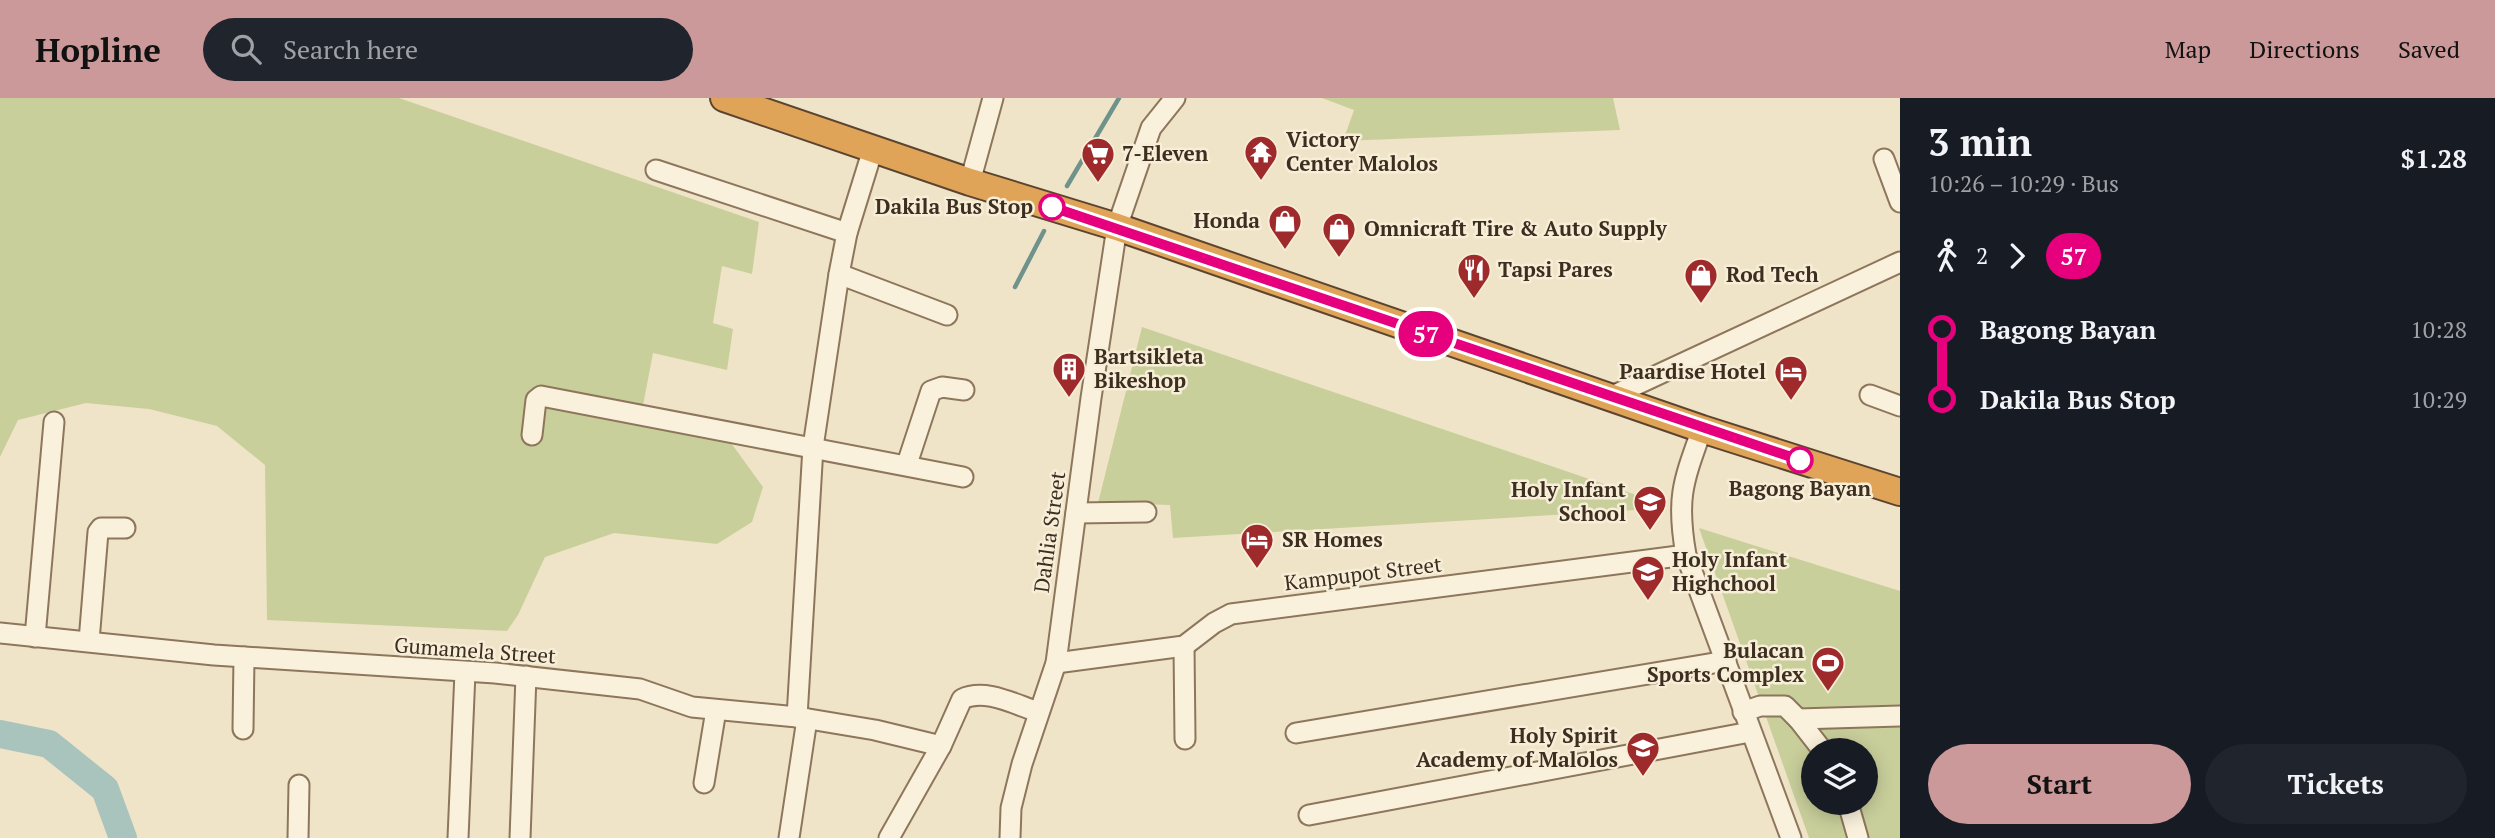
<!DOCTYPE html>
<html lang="en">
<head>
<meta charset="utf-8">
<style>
  :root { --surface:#171b24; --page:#20242c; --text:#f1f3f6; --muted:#9ea1a6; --accent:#cc999b }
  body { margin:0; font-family:"PT Serif",serif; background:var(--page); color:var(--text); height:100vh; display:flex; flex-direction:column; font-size:26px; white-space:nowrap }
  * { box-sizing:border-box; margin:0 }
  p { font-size:23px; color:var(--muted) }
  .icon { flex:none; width:38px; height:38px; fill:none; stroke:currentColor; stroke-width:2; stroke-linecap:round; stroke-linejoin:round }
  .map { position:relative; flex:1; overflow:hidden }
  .details { display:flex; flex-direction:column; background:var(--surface); width:595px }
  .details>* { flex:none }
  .badge { padding:0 14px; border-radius:23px; font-size:24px; line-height:46px }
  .tools { position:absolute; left:1801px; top:640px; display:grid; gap:14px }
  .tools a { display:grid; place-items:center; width:77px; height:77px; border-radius:50%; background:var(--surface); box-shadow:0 4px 18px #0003; font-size:35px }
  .map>.badge { position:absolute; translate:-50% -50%; box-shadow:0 0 0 4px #fff }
  .legs { display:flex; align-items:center; gap:10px; height:77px; padding:0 28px; font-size:23px }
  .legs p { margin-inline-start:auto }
  .head { display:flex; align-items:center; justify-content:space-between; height:119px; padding:0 28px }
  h1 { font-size:38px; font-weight:700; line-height:52px }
  .button { display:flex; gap:14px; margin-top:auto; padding:14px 28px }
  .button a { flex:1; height:80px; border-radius:42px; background:var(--accent); color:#111; font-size:28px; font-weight:700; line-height:80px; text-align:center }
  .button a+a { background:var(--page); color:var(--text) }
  ul { padding:0 28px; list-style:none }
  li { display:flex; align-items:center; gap:24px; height:70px; font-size:26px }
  li i { display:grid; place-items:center; width:10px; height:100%; margin:0 9px; background:currentColor }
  li i::after { content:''; width:18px; height:18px; margin:-9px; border:5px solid; border-radius:50%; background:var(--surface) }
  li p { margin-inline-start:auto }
  li:first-child i { background:linear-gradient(#0000 50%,currentColor 0) }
  li:last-child i { background:linear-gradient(currentColor 50%,#0000 0) }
  header { display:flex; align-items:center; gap:42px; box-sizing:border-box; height:98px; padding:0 35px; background:var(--accent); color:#111 }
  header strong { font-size:33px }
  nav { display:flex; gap:38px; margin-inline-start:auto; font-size:24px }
  .search { width:490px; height:63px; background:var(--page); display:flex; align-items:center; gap:18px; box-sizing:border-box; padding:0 24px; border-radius:38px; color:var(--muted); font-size:26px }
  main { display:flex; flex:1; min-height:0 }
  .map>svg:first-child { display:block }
  .green { fill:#c9cf9b; fill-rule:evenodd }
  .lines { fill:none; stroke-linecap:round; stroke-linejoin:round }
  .stream { stroke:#6f938a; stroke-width:4.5 }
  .river { stroke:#a9c4bc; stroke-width:28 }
  .minor-casing { stroke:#8d765c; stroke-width:23 }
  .highway-casing { stroke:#5b4430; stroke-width:30 }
  .minor { stroke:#faf1dc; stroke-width:19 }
  .highway { stroke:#e0a458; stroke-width:26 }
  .line-1-casing { stroke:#fff; stroke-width:16 }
  .line-1 { stroke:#e6007e; stroke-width:10 }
  .stop-1-dot { fill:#fff; stroke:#e6007e; stroke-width:3.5 }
  .labels { text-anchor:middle; stroke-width:5; stroke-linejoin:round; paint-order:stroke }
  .poi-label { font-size:21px; font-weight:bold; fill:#3d2e20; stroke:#f7eed8; text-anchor:start }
  .stop-label { font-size:21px; font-weight:bold; fill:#3d2e20; stroke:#f7eed8; text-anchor:end }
  .street-label { font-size:21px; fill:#3d2e20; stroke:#f7eed8 }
</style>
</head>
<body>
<header>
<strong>Hopline</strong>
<div class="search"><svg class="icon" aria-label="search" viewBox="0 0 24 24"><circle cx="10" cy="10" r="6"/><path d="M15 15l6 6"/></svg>Search here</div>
<nav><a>Map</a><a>Directions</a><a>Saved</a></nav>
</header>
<main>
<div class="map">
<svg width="1900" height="740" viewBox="0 0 1900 740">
  <rect width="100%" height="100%" fill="#f0e4c8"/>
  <g class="green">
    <path d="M0 0H399L759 124 752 176 722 168 713 225 733 231 727 272 653 255 641 318 726 338 763 389 752 424 717 446 614 435 545 459 518 517 507 533 267 522 265 367 217 328 149 311 86 305 18 322 0 359Z"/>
    <path d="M1322 0H1613L1620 32 1343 43 1354 12Z"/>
    <path d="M1142 229 1651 402 1652 411 1173 440 1170 407 1098 405Z"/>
    <path d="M1699 430 1900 493V740H1809ZM1813 653H1866V705H1813Z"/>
  </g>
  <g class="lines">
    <g class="stream">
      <path d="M1067 88 1119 0"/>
      <path d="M1015 189 1044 133"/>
    </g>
    <path class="river" d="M0 636 49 646 105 691 123 740"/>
    <defs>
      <g id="minor">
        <path d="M1884 61 1900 104"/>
        <path d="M656 72 847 135"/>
        <path d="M970 84 993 0"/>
        <path d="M839 176 947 217"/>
        <path d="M1870 297 1900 308"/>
        <path d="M1608 300 1900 164"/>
        <path d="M1702 331C1683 384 1676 400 1686 457L1791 740"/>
        <path d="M532 337 536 302 541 298 963 379"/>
        <path d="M907 366 931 293 942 289 964 292"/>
        <path d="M1076 415 1146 414"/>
        <path d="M0 535 214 557 495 575 640 591 692 609 797 619 875 632 941 648"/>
        <path d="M35 539 54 324"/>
        <path d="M89 543 98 434 101 430H125"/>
        <path d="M1184 548 1185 641"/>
        <path d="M1056 565 1184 548 1214 525 1231 516 1686 457"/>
        <path d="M1743 614 1760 608H1785L1798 621 1900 618"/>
        <path d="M797 619 813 349 839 176 847 135 873 51"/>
        <path d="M1798 621 1823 653"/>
        <path d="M243 631 244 559"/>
        <path d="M1296 635 1726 563"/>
        <path d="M704 685 716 612"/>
        <path d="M1848 705 1858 740"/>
        <path d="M1309 717 1750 634"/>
        <path d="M298 740 299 687"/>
        <path d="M458 740 465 574"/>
        <path d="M520 740 526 578"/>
        <path d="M789 740 807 621"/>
        <path d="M889 740 941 648 962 601C985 590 1014 606 1038 614"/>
        <path d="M1010 740 1011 710 1022 666 1056 565 1091 300 1117 129 1151 30 1175 0"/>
      </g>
      <path id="highway" d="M724 0 970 84 1117 129 1702 331 1900 394"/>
    </defs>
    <use href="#minor" class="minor-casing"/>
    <use href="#highway" class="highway-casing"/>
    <use href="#minor" class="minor"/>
    <use href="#highway" class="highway"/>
  </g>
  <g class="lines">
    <defs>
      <path id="line-1" d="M1052 109 1800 362"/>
    </defs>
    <use href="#line-1" class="line-1-casing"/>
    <use href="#line-1" class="line-1"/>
  </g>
  <defs>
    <symbol id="temple-pin" viewBox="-11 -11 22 30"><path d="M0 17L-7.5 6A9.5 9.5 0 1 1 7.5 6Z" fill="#9e2a2b" stroke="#f7eed8"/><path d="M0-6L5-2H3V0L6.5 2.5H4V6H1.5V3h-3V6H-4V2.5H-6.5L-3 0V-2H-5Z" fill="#fff"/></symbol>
    <symbol id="supermarket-pin" viewBox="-11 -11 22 30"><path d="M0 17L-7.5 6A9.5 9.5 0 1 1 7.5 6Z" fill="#9e2a2b" stroke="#f7eed8"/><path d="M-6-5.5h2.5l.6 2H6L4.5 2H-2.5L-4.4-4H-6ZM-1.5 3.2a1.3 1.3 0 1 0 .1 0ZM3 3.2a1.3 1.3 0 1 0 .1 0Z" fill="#fff"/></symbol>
    <symbol id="shop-pin" viewBox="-11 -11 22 30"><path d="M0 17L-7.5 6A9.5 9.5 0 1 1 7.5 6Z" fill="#9e2a2b" stroke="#f7eed8"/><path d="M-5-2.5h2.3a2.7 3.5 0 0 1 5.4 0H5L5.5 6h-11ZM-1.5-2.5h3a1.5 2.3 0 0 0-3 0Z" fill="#fff"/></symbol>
    <symbol id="restaurant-pin" viewBox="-11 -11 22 30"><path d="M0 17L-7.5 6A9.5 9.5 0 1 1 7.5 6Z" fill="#9e2a2b" stroke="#f7eed8"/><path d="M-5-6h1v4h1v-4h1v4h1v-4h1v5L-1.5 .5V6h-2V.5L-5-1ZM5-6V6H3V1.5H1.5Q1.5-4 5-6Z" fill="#fff"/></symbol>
    <symbol id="building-pin" viewBox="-11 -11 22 30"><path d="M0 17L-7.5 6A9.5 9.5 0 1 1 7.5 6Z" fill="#9e2a2b" stroke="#f7eed8"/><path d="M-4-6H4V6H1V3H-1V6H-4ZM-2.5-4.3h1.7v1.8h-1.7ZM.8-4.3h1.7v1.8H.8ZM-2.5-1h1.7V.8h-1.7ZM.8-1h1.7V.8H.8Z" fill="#fff"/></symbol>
    <symbol id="hotel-pin" viewBox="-11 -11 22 30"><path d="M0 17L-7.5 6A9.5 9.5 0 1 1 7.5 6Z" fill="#9e2a2b" stroke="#f7eed8"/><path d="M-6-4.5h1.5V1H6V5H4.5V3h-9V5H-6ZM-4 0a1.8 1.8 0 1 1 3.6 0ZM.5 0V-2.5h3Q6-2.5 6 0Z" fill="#fff"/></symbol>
    <symbol id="school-pin" viewBox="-11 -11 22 30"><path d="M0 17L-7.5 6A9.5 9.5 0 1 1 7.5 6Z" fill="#9e2a2b" stroke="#f7eed8"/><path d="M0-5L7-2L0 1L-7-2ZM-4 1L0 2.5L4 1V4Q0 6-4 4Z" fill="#fff"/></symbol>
    <symbol id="stadium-pin" viewBox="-11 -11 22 30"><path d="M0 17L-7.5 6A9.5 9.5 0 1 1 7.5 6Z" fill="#9e2a2b" stroke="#f7eed8"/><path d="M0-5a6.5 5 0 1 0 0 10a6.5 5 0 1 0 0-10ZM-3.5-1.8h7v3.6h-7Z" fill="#fff"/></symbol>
  </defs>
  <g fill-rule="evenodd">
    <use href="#temple-pin" x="1242" y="35" width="38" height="52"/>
    <use href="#supermarket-pin" x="1079" y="37" width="38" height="52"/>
    <use href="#shop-pin" x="1266" y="104" width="38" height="52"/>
    <use href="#shop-pin" x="1320" y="112" width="38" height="52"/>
    <use href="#restaurant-pin" x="1455" y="153" width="38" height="52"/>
    <use href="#shop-pin" x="1682" y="158" width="38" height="52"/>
    <use href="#building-pin" x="1050" y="252" width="38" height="52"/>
    <use href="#hotel-pin" x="1772" y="255" width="38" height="52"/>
    <use href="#school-pin" x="1631" y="385" width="38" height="52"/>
    <use href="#hotel-pin" x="1238" y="423" width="38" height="52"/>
    <use href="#school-pin" x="1629" y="455" width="38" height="52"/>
    <use href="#stadium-pin" x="1809" y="546" width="38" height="52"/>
    <use href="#school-pin" x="1624" y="631" width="38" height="52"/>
  </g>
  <g class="stop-1-dot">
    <circle cx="1052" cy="109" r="12"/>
    <circle cx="1800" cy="362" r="12"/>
  </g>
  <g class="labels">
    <g class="poi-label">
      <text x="1286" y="49">Victory<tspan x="1286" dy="24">Center Malolos</tspan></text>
      <text x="1122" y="63">7-Eleven</text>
      <text x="1260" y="130" text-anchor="end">Honda</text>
      <text x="1364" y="138">Omnicraft Tire &amp; Auto Supply</text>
      <text x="1498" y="179">Tapsi Pares</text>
      <text x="1726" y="184">Rod Tech</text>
      <text x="1094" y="266">Bartsikleta<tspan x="1094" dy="24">Bikeshop</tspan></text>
      <text x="1766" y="281" text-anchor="end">Paardise Hotel</text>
      <text x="1626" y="399" text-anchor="end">Holy Infant<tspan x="1626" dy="24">School</tspan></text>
      <text x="1282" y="449">SR Homes</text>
      <text x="1672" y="469">Holy Infant<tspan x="1672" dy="24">Highchool</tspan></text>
      <text x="1804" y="560" text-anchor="end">Bulacan<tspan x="1804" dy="24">Sports Complex</tspan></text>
      <text x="1618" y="645" text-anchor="end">Holy Spirit<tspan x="1618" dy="24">Academy of Malolos</tspan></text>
    </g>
    <g class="stop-label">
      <text x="1033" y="116">Dakila Bus Stop</text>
      <text x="1800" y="398" text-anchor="middle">Bagong Bayan</text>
    </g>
    <g class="street-label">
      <text transform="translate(1050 434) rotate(-82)" y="7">Dahlia Street</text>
      <text transform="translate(1363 476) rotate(-7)" y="7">Kampupot Street</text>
      <text transform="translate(475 553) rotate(4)" y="7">Gumamela Street</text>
    </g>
  </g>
</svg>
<div class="tools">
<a><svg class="icon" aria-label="layers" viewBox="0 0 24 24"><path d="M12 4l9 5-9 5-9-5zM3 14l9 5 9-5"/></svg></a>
</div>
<b class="badge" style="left:1426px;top:236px;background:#e6007e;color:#fff">57</b>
</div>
<section class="details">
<div class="head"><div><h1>3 min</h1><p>10:26 – 10:29 · Bus</p></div><b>$1.28</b></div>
<div class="legs"><svg class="icon" aria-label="walk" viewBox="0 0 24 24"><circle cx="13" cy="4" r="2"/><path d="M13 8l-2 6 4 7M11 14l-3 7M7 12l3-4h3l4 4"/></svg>2<svg class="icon" aria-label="forward" viewBox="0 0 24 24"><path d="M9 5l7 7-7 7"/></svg><b class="badge" style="background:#e6007e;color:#fff">57</b></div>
<ul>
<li><i style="color:#e6007e"></i><b>Bagong Bayan</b><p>10:28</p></li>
<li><i style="color:#e6007e"></i><b>Dakila Bus Stop</b><p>10:29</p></li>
</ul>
<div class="button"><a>Start</a><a>Tickets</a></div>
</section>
</main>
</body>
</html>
